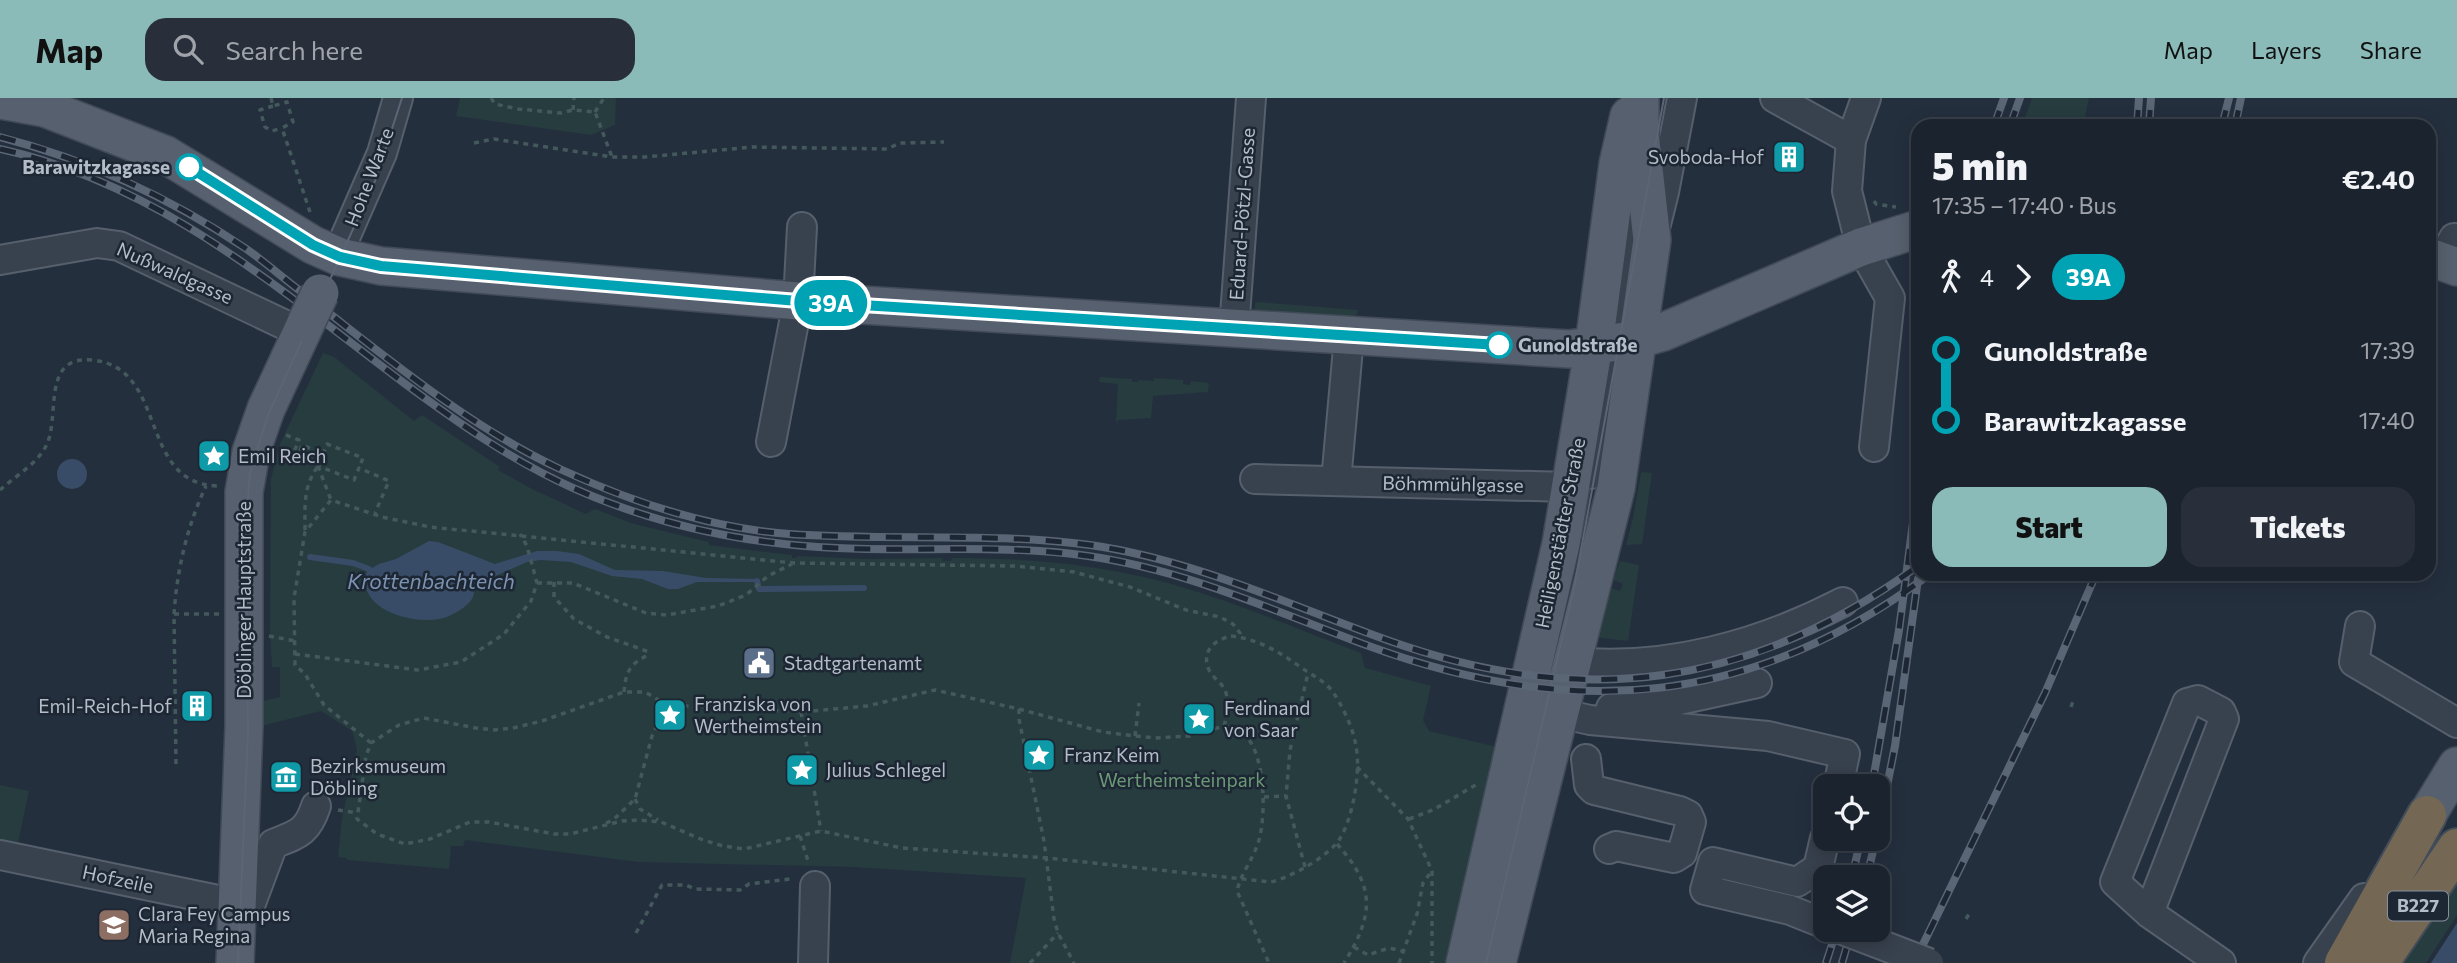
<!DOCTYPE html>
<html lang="en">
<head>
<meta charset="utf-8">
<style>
  :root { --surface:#1b232e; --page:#282f3a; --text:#f1f3f6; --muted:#a0a4aa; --line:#39404a; --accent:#8bbbb9 }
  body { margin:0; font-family:Commissioner,sans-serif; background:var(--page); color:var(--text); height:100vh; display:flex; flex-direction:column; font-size:26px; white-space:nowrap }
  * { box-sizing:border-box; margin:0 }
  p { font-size:23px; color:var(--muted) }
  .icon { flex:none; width:38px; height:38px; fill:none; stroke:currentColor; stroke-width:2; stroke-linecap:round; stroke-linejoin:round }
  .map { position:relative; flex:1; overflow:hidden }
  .drawer { position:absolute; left:1911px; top:21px; width:525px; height:462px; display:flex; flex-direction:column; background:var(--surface); border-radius:21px; box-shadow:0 4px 18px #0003,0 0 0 2px var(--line) }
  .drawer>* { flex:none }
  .badge { padding:0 14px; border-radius:23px; font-size:24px; line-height:46px }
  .fabs { position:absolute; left:1813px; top:676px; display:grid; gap:14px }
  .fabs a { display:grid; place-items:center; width:77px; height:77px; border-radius:14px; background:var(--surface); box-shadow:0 4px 18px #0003,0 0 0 2px var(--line); font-size:35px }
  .map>.badge { position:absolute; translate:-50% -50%; box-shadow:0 0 0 4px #fff }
  .legs { display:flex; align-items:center; gap:10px; height:77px; padding:0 21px; font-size:23px }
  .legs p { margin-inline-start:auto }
  .headline { display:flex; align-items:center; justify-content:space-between; height:119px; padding:0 21px }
  h1 { font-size:38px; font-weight:800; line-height:52px }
  .primary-button { display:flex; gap:14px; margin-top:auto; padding:14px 21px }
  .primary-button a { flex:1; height:80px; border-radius:21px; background:var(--accent); color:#111; font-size:28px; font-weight:800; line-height:80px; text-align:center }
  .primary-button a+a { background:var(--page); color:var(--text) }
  ul { padding:0 21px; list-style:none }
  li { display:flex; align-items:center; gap:24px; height:70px; font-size:26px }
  li i { display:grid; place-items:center; width:10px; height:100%; margin:0 9px; background:currentColor }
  li i::after { content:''; width:18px; height:18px; margin:-9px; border:5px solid; border-radius:50%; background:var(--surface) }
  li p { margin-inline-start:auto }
  li:first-child i { background:linear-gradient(#0000 50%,currentColor 0) }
  li:last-child i { background:linear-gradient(currentColor 50%,#0000 0) }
  header { display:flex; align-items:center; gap:42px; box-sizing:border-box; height:98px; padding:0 35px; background:var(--accent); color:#111 }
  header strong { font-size:33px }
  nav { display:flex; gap:38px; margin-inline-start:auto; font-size:24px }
  .search { width:490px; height:63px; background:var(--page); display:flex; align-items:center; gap:18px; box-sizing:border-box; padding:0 24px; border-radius:21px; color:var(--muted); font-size:26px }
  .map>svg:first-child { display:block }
  .green { fill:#263c3f }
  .water { fill:#394c67 }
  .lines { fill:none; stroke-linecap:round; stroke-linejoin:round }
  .stream { stroke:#394c67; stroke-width:6 }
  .minor-casing { stroke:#565f6c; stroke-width:32 }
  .major-casing { stroke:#414a57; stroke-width:40 }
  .highway-casing { stroke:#434c59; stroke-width:42 }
  .path { stroke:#44595c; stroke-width:3.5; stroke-dasharray:5 5; stroke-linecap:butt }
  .minor { stroke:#38414e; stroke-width:28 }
  .major { stroke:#56606e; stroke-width:37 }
  .highway { stroke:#746855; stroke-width:38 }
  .tram { stroke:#5a6575; stroke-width:2 }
  .rail-casing { stroke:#5a6575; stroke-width:8 }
  .rail { stroke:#1d2633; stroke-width:5; stroke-dasharray:16; stroke-linecap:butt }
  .minor-bridge-casing { stroke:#565f6c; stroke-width:32; stroke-linecap:butt }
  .major-bridge-casing { stroke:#414a57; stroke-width:40; stroke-linecap:butt }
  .minor-bridge { stroke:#38414e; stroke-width:28 }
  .major-bridge { stroke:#56606e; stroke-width:37 }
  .line-1-casing { stroke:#fff; stroke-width:16 }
  .line-1 { stroke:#00a3b4; stroke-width:10 }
  .stop-1-dot { fill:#fff; stroke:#00a3b4; stroke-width:3.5 }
  .labels { text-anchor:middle; stroke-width:5; stroke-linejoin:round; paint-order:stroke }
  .shield { fill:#1d2633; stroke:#878f9c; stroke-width:2 }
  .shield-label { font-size:18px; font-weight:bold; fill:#b4bcc9 }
  .poi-label { font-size:19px; fill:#b4bcc9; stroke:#1d2633; text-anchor:start }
  .stop-label { font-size:19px; font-weight:bold; fill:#b4bcc9; stroke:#1d2633; text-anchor:end }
  .street-label { font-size:19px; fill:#b4bcc9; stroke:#1d2633 }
  .park-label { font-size:19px; fill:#6b9a76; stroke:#1d2633 }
  .water-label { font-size:21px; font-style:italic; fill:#7c92b1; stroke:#1d2633 }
</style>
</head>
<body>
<header>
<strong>Map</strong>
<div class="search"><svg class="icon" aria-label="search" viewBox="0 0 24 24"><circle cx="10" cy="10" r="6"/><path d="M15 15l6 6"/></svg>Search here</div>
<nav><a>Map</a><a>Layers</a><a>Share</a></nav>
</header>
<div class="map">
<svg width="2457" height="865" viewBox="0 0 2457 865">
  <rect width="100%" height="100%" fill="#242f3e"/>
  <g class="green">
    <path d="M460 0H616L615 27 591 37 456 18Z"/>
    <path d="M2032 0H2089L2083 28H2022Z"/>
    <path d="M1258 204 1358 212 1357 216 1352 220 1255 214V205Z"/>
    <path d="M323 255 334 259 414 323 422 317 500 369 498 372 532 391 586 416 595 411 634 426 709 444V447L792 457V460H797V458L870 461 942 460 943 463H951L952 460C1027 460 1102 466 1175 487 1238 505 1299 532 1361 555L1365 570 1431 588 1423 622 1429 633 1497 649 1447 865H1010L1026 780 855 769 639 764 465 742 463 748H451L449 771 347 762V760L338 759 342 720 357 652 352 633 321 613 261 628 263 603 280 599V569H272L270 534 271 381 280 346Z"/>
    <path d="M1100 279 1132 281V284H1138V282L1154 283V280L1183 282V286L1190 287 1191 283 1209 285 1208 294 1153 298 1151 320 1118 322 1116 326 1118 286 1099 284Z"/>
    <path d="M1641 374 1652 375 1642 446 1626 447 1633 420Z"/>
    <path d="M1620 463 1639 467 1628 543 1594 539 1610 490 1620 493 1623 486 1613 482Z"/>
    <path d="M0 687 29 693 18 745 0 742Z"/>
    <path d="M2457 781V817L2426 865H2400Z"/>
  </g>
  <g class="water">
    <circle cx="72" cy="376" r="15"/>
    <path d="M429 443 438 444 495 466 537 453H557L579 456 615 472 663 473 706 480 759 481 756 484H697L678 491H668L642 481 612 478 571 464 541 462 527 464 480 485C474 490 475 493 473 499 469 508 456 515 447 519 419 529 354 513 367 473L379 466 396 461Z"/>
    <path d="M2457 825V865H2431Z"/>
  </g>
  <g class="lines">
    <g class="stream">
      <path d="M310 459 353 465 369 471"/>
      <path d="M757 483 759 491 864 490"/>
    </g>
    <defs>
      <g id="minor">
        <path d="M1775 0 1851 42"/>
        <path d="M1866 0 1851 42 1847 93 1861 149 1890 200 1874 349"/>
        <path d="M1656 126 1664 94 1682 0"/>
        <path d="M337 158 382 55 398 0"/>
        <path d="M0 162 97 145 119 148 302 235"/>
        <path d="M2441 163 2454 140"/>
        <path d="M1234 231 1251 0"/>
        <path d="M771 344 798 203 802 129"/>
        <path d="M1591 376 1640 103"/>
        <path d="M1255 381 1569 389"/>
        <path d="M1336 383 1349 239"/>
        <path d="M2360 528 2354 564 2457 625"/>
        <path d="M1572 564C1666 573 1760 547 1843 504"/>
        <path d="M1543 602 1577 454"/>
        <path d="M1611 610 1665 605 1757 585"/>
        <path d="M1541 611 1590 622 1768 638 1845 656 1838 688"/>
        <path d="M1586 661 1589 687 1594 692 1680 713 1688 717 1691 724 1682 755 1674 760 1616 748 1609 751"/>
        <path d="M0 757 237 806 251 805 273 746C298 736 307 735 316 708"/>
        <path d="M2149 815 2224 621 2221 614 2198 602 2187 605 2115 784 2149 815 2221 865"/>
        <path d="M1825 826 1790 812 1705 792 1713 764 1797 784 1818 770 1825 740"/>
        <path d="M813 865 815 788"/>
        <path d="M2318 865 2364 800"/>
      </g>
      <g id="major">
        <path d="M0 2 45 10 166 57 313 147 340 159 381 168 798 203 1569 251 1639 241 1663 234 1861 149 1918 131"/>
        <path d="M2429 159 2457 169"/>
        <path d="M2427 717 2457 668"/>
        <path d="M235 865 244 628V394L251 354 266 311 306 225"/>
        <path d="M1465 865 1561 446 1594 247 1618 66 1629 18"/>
        <path d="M1497 865 1616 390 1652 142 1640 35V0"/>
      </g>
      <g id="highway">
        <path d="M2344 865 2427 717"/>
        <path d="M2379 865 2457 750"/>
      </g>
    </defs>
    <use href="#minor" class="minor-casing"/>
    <use href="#major" class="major-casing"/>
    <use href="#highway" class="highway-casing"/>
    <g class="path">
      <path d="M271 0 273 8 287 4 293 24 282 30 310 114"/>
      <path d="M491 0 495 6 518 11 561 15 573 12 595 14 612 59"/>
      <path d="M273 8 260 12 265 29 272 33 282 30"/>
      <path d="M573 12 574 0"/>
      <path d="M595 14 604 0"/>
      <path d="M474 45 494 41 612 59H645L753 49 887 51 900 45 944 44"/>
      <path d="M1874 103 1876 106 1896 109"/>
      <path d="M286 337 299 342 293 356 298 358 302 347 323 356 318 368 354 382 359 370 389 383 375 415"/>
      <path d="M323 356 327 346 363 360 359 370"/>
      <path d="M318 368 331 402"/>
      <path d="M0 392C15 378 36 367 46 348 61 320 40 257 92 262 169 269 137 385 217 388"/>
      <path d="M305 432C305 407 303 389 318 368"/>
      <path d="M554 484V499L574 521 607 539 652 555"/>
      <path d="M537 485H573L646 515 667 517 718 508 746 497 768 478 792 466"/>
      <path d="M174 516H219"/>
      <path d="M269 538 295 543"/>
      <path d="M1231 538C1257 541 1278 553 1299 568 1311 577 1324 582 1333 594 1343 609 1353 630 1356 648 1361 673 1353 721 1339 742 1326 760 1291 779 1271 784L1047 760 902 750 821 733 744 751 723 748 703 742 661 724 638 722 622 723 570 736H554L489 724H470L430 741 405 746 377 736 357 721 366 658 371 645 399 627 424 620 476 630 494 632 513 630 542 623 624 594H645L667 607 801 614 867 608 935 592 1019 611 1103 634 1135 638 1155 640 1189 638 1224 628C1227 618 1229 606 1226 595 1223 585 1215 582 1210 574 1200 555 1213 542 1231 538Z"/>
      <path d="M295 556 418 572 461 564 504 536 531 503 537 485 527 448 520 436"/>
      <path d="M624 594C626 572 630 566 650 556"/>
      <path d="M2071 609 2074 600"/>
      <path d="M1019 611V621L1044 743 1054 821 1058 835 1074 865"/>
      <path d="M801 614 821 733"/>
      <path d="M1224 628C1230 630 1240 632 1244 636 1266 656 1266 717 1259 742 1254 760 1241 775 1237 793L1269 865"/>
      <path d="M1135 638 1139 605"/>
      <path d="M371 645 324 607 305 576 295 567 294 500 305 434 331 402 382 419 430 429 794 465 1014 468 1074 474 1130 489 1186 512 1220 519 1233 526 1240 535V539"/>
      <path d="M176 666 174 516C177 472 187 428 206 388"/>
      <path d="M1357 669 1408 721 1432 773V865"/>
      <path d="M1264 699 1286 698"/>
      <path d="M635 701 640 711 658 722"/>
      <path d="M338 712 357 715"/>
      <path d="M1409 721 1433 712 1479 685"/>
      <path d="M606 725 613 722 635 701 652 638 667 607"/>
      <path d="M800 738 809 766"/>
      <path d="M1337 746C1376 789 1374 817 1344 865"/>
      <path d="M1305 769 1286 698 1290 652 1308 575"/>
      <path d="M1966 821 1969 816"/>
      <path d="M636 835 662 787H686L695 791 740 792 749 786 790 781"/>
      <path d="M1354 849 1368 857 1389 850 1402 853"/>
      <path d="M1030 865 1058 835"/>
      <path d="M1399 865 1417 816 1423 785 1431 774"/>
    </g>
    <use href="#minor" class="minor"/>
    <use href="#major" class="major"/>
    <use href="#highway" class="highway"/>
    <g class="tram">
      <path d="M238 865 248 635 246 424 250 375 268 317 375 83 402 0"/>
      <path d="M1486 865 1574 490 1664 0"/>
    </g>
    <defs>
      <g id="rail">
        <path d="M1994 28 2004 0"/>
        <path d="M2010 28 2020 0"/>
        <path d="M2137 28 2139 0"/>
        <path d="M2149 28 2151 0"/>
        <path d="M2222 28 2229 0"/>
        <path d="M2235 28 2241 0"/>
        <path d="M0 39C89 62 169 99 245 150 265 164 283 180 303 195 384 257 466 327 560 371 631 404 710 430 789 436 889 443 990 434 1090 447 1195 462 1289 507 1387 542 1582 612 1750 590 1918 468"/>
        <path d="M0 51C160 86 277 190 404 285 457 324 512 363 573 390 656 427 746 446 837 450 920 454 1004 446 1088 458 1186 472 1274 513 1366 547 1572 623 1752 609 1930 476"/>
        <path d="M1872 688 1899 532 1918 386"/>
        <path d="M1878 733 1895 648 1918 481"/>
        <path d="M1852 779 1861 740"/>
        <path d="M1867 779 1876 740"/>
        <path d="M1826 865 1837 831"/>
        <path d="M1842 865 1852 831"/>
        <path d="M1914 865 2045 595 2096 476"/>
      </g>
    </defs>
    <use href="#rail" class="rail-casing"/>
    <use href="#rail" class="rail"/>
    <defs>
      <path id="minor-bridge" d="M1840 831 1929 865"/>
      <path id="major-bridge" d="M306 225 320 195"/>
    </defs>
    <use href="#minor-bridge" class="minor-bridge-casing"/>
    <use href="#major-bridge" class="major-bridge-casing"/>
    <use href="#minor-bridge" class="minor-bridge"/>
    <use href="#major-bridge" class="major-bridge"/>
  </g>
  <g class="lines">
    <defs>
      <path id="line-1" d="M189 69 313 147 340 159 381 168 798 203 1499 247"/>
    </defs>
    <use href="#line-1" class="line-1-casing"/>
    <use href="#line-1" class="line-1"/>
  </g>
  <defs>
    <symbol id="building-square" viewBox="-11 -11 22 22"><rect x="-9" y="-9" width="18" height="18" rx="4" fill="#0f9aa8" stroke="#1d2633"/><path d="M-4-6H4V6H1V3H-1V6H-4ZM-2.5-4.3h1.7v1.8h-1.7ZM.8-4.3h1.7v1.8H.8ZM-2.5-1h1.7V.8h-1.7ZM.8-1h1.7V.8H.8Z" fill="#fff"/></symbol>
    <symbol id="sight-square" viewBox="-11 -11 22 22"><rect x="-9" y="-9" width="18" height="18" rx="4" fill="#0f9aa8" stroke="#1d2633"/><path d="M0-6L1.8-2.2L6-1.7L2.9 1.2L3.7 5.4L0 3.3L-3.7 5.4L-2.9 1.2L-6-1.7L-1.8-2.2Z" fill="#fff"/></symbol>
    <symbol id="civic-square" viewBox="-11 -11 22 22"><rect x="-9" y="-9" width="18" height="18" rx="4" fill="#5c6f8a" stroke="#1d2633"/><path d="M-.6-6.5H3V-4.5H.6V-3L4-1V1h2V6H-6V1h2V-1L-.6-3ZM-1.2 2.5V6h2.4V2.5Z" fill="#fff"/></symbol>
    <symbol id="museum-square" viewBox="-11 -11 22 22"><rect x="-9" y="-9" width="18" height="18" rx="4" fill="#0f9aa8" stroke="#1d2633"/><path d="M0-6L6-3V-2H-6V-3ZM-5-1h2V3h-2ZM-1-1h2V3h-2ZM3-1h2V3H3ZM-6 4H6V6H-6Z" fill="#fff"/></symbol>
    <symbol id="school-square" viewBox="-11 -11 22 22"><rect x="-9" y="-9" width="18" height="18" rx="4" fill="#8d6e63" stroke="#1d2633"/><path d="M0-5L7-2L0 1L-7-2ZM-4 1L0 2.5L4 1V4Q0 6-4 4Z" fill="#fff"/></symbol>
  </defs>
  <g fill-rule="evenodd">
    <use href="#building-square" x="1770" y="40" width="38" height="38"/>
    <use href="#sight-square" x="195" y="339" width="38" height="38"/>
    <use href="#civic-square" x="740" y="546" width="38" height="38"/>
    <use href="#building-square" x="178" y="589" width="38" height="38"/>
    <use href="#sight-square" x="651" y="598" width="38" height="38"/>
    <use href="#sight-square" x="1180" y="602" width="38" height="38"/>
    <use href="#sight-square" x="1020" y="638" width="38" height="38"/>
    <use href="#sight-square" x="783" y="653" width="38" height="38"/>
    <use href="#museum-square" x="267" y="660" width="38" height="38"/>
    <use href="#school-square" x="95" y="808" width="38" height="38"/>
  </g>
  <g class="stop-1-dot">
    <circle cx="189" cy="69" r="12"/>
    <circle cx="1499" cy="247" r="12"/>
  </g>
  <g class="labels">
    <rect class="shield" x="2388" y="793.5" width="60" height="29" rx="5"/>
    <g class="shield-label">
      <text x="2418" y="814">B227</text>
    </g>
    <g class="poi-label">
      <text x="1764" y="66" text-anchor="end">Svoboda-Hof</text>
      <text x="238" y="365">Emil Reich</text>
      <text x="784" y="572">Stadtgartenamt</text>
      <text x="694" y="613">Franziska von<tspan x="694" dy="22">Wertheimstein</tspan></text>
      <text x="172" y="615" text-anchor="end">Emil-Reich-Hof</text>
      <text x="1224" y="617">Ferdinand<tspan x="1224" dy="22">von Saar</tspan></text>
      <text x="1064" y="664">Franz Keim</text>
      <text x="310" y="675">Bezirksmuseum<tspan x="310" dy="22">Döbling</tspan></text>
      <text x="826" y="679">Julius Schlegel</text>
      <text x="138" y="823">Clara Fey Campus<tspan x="138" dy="22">Maria Regina</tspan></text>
    </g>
    <g class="stop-label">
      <text x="170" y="76">Barawitzkagasse</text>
      <text x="1518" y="254" text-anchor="start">Gunoldstraße</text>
    </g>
    <g class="street-label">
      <text transform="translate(369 79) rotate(-69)" y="7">Hohe Warte</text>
      <text transform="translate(1242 116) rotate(-86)" y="7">Eduard-Pötzl-Gasse</text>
      <text transform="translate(175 175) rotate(24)" y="7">Nußwaldgasse</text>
      <text transform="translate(1453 386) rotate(1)" y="7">Böhmmühlgasse</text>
      <text transform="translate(1560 435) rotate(-79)" y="7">Heiligenstädter Straße</text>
      <text transform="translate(244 502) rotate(-90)" y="7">Döblinger Hauptstraße</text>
      <text transform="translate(118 781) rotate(12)" y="7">Hofzeile</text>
    </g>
    <g class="park-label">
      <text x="1182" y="689">Wertheimsteinpark</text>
    </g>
    <g class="water-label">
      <text x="431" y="491">Krottenbachteich</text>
    </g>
  </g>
</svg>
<div class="fabs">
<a><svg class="icon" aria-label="locate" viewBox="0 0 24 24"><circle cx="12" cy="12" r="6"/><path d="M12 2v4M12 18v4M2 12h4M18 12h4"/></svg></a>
<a><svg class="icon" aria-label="layers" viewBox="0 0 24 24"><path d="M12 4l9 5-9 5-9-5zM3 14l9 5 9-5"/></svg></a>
</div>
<b class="badge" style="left:831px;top:205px;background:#00a3b4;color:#fff">39A</b>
<section class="drawer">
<div class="headline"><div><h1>5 min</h1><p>17:35 – 17:40 · Bus</p></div><b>€2.40</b></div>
<div class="legs"><svg class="icon" aria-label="walk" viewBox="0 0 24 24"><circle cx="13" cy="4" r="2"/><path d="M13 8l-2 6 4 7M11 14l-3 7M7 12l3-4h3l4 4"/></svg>4<svg class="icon" aria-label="forward" viewBox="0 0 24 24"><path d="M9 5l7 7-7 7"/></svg><b class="badge" style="background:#00a3b4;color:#fff">39A</b></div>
<ul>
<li><i style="color:#00a3b4"></i><b>Gunoldstraße</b><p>17:39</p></li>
<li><i style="color:#00a3b4"></i><b>Barawitzkagasse</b><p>17:40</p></li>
</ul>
<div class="primary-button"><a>Start</a><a>Tickets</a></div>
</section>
</div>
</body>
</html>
